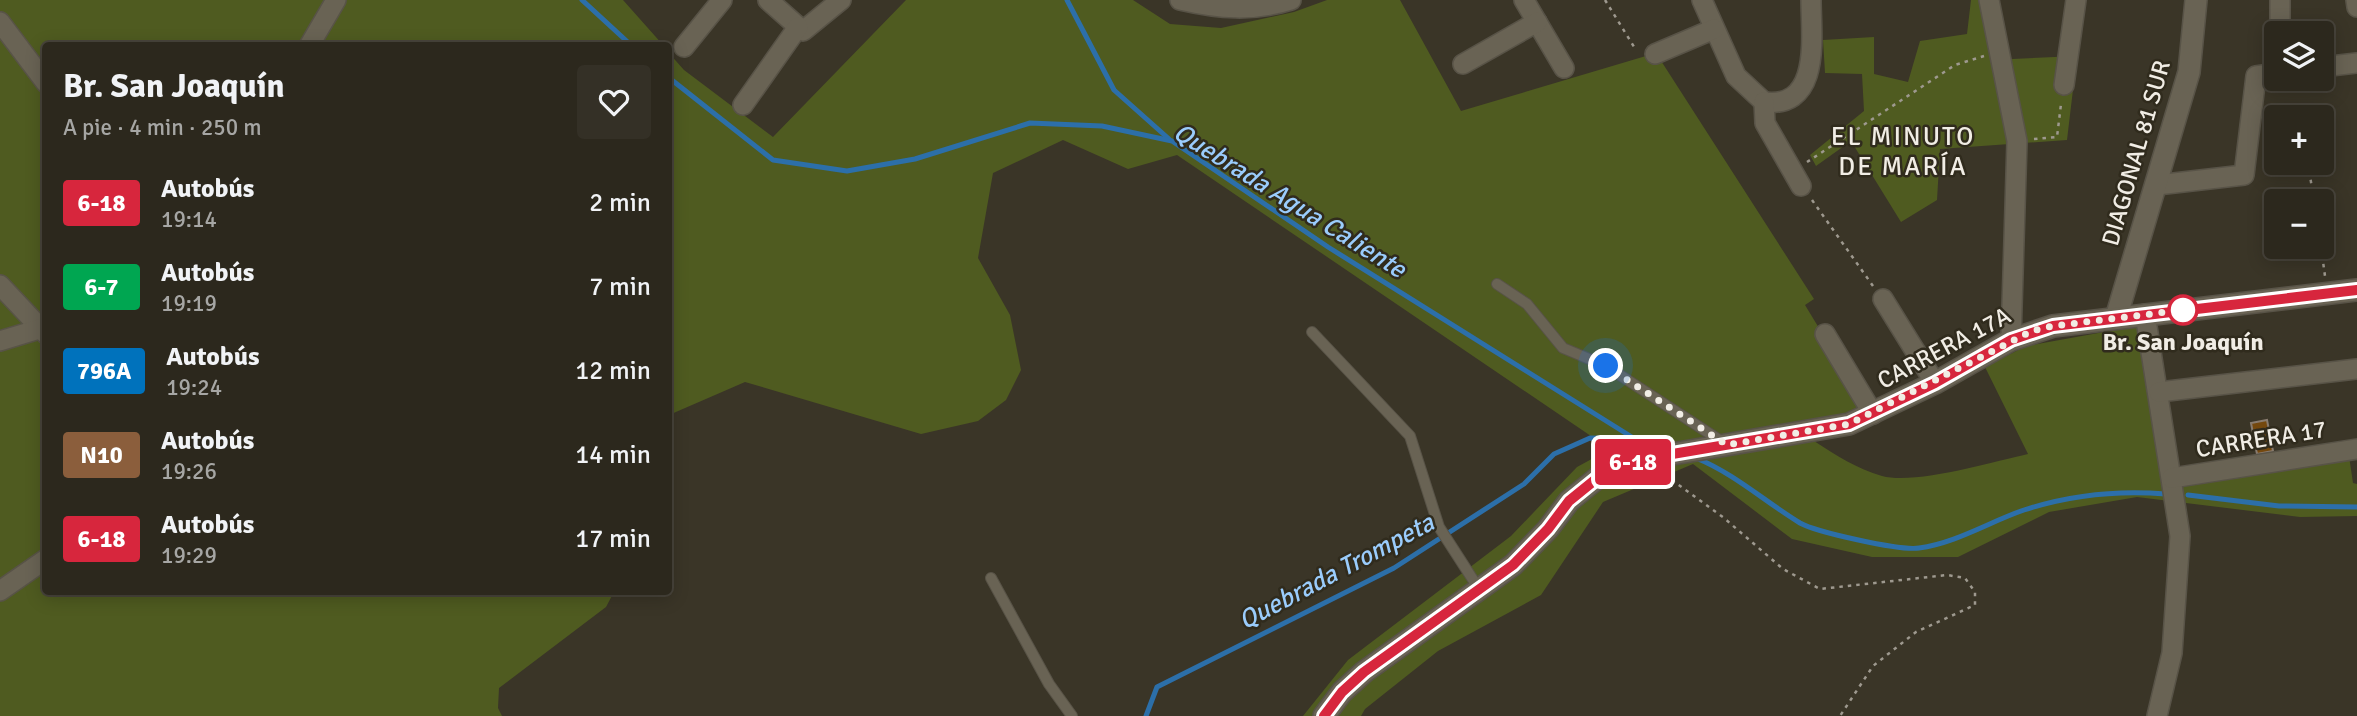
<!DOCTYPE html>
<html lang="es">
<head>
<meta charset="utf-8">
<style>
  :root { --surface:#2c281d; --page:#343026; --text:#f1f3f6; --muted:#a6a6a4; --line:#48443b }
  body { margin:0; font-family:Signika,sans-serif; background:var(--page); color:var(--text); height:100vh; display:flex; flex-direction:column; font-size:26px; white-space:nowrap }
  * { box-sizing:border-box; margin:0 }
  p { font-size:23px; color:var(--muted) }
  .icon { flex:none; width:38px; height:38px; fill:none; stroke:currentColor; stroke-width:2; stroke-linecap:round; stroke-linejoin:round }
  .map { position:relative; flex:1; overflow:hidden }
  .side { position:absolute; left:42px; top:42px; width:630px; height:553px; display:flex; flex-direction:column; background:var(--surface); border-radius:7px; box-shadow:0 4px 18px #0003,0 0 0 2px var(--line) }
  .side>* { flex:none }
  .badge { padding:0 14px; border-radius:5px; font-size:24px; line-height:46px }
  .buttons { position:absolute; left:2264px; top:21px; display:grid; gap:14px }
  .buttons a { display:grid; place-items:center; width:70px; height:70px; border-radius:7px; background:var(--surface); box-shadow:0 4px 18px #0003,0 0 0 2px var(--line); font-size:35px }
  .you { position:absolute; width:35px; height:35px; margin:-18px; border:5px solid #fff; border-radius:50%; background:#1a73e8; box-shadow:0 0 0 10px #1a73e833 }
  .map>.badge { position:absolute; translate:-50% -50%; box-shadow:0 0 0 4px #fff }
  .round { display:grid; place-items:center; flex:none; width:74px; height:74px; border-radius:7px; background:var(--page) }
  .headline { display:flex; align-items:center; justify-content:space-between; height:119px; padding:0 21px }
  h1 { font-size:33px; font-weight:800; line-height:52px }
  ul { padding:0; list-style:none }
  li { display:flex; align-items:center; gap:21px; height:84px; padding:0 21px }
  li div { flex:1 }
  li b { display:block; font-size:26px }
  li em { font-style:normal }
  li .badge { min-width:77px; font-weight:700; text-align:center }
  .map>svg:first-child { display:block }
  .green { fill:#4f5b20 }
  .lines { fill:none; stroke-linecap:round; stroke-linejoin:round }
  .stream { stroke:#2c6fa9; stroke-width:5 }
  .building { fill:#74480e; stroke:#887b6f; stroke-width:2 }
  .service-casing { stroke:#585347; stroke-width:12 }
  .minor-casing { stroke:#585347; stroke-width:22 }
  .tertiary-casing { stroke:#585347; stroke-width:24 }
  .path { stroke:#9e998f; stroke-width:2.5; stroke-dasharray:3.5 5; stroke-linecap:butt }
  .service { stroke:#696354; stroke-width:10 }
  .minor { stroke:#696354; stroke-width:19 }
  .tertiary { stroke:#696354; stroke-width:21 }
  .line-casing { stroke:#fff; stroke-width:16 }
  .line { stroke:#d7263d; stroke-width:10 }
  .walk { stroke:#f1ede5; stroke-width:7; stroke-dasharray:0 12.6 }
  .stop-dot { fill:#fff; stroke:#d7263d; stroke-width:3.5 }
  .labels { text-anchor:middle; stroke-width:5; stroke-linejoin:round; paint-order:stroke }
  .street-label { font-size:24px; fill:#f1ede5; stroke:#302b1d }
  .stop-label { font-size:24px; font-weight:bold; fill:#f1ede5; stroke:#302b1d }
  .neighbourhood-label { font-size:26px; letter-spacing:2px; fill:#f1ede5; stroke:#302b1d }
  .water-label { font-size:26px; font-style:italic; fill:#9accfc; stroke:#302b1d }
</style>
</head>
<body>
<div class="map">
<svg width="2357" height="716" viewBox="0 0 2357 716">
  <rect width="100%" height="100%" fill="#3a3527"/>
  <g class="green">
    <path d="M0 0H623L663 45 46 46V592H614L606 607 499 688 498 708 502 716H0Z"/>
    <path d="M906 0H1133L1170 24 1221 28 1294 12 1327 0H1400L1461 111 1656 53 1814 299 1805 305 1876 422 1814 441C1836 455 1857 469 1882 476 1915 485 1992 462 2028 454L1985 367 2026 346 2137 326 2163 472 2349 456 2353 483 2357 484V516L2300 517 2137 497 2049 512 1958 557H1872L1792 539 1693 464 1603 502 1541 595 1438 651 1365 709 1361 716H1303L1348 660 1511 536 1577 467 1610 449 1177 155 1128 169 1063 140 993 173 978 258 1010 315 1021 370 1006 400 978 421 921 434 745 382 669 415 668 52 684 70 773 137Z"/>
    <path d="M1971 0H1981L1991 60 2077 56 2067 140 1940 149 1937 200 1901 222 1851 141 1816 166 1810 155 1864 111 1862 74 1825 73 1823 40 1874 37V74L1908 82 1920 41 1967 34Z"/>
  </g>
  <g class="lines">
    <g class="stream">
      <path d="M582 0 632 46"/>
      <path d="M1067 0 1114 90 1169 139"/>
      <path d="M668 77 773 160 847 171 915 159 1030 123 1102 126 1172 141 1328 247 1635 439"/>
      <path d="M1696 458C1735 474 1764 501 1800 523 1816 532 1900 551 1919 548 1956 543 1989 522 2024 510 2070 495 2117 490 2166 494"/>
      <path d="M2188 495 2279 506 2357 507"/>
      <path d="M1146 716 1157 687 1394 568 1524 484 1554 454 1590 438 1635 439 1663 448"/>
    </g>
  </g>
  <path class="building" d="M2267 420 2273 451 2257 454 2251 423Z"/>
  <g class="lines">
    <defs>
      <g id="service">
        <path d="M1497 284 1527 304 1563 348 1606 366 1724 443"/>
        <path d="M1312 332 1410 436 1439 527 1479 589"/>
        <path d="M991 578 1049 684 1072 716"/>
      </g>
      <g id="minor">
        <path d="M768 0 803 31 841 0"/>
        <path d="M1180 0C1219 9 1253 12 1291 0"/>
        <path d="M1524 0 1564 68"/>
        <path d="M1702 0 1736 76 1764 102"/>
        <path d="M1989 0 2017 141 2011 340"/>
        <path d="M2280 0V33"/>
        <path d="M2356 0 2357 7"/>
        <path d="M0 22 46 83"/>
        <path d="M309 46 336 0"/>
        <path d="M684 47 722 0"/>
        <path d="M1655 54 1714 29"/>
        <path d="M1463 64 1537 22"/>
        <path d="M2322 67 2357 63"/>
        <path d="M2064 85 2076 0"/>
        <path d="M1764 102C1822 109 1811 36 1811 0"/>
        <path d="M1764 102 1765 123 1801 186"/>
        <path d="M743 105 798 27"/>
        <path d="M2157 185 2244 175 2256 76 2277 73"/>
        <path d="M0 285 46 334"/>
        <path d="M1883 299 1935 383"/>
        <path d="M2145 314 2180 536 2172 653 2157 716"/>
        <path d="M1825 334 1873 414"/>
        <path d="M0 341 46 327"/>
        <path d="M2159 392 2357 369"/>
        <path d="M2172 478 2357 449"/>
        <path d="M0 591 46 559"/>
      </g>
      <g id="tertiary">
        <path d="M2116 318 2189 72 2196 0"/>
        <path d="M1324 716 1342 692 1364 672 1513 565 1548 529 1569 501 1606 471 1643 459 1849 424 1935 383 2011 340 2053 326 2357 290"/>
      </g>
    </defs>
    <use href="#service" class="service-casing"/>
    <use href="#minor" class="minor-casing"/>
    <use href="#tertiary" class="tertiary-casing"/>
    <g class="path">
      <path d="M1605 0 1636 50"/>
      <path d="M2300 116V117"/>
      <path d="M2034 139 2057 137 2061 104"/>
      <path d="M1807 162 1955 65 1984 56"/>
      <path d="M2308 163 2314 201"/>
      <path d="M1812 200 1873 286"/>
      <path d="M2321 247 2325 276"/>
      <path d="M1665 475 1724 518 1783 569 1820 589 1947 575 1965 578 1975 592V605L1916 632 1873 666 1840 716"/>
    </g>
    <use href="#service" class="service"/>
    <use href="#minor" class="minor"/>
    <use href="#tertiary" class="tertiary"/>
  </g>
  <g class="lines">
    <defs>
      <path id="line" d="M1324 716 1342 692 1364 672 1513 565 1548 529 1569 501 1606 471 1643 459 1849 424 1935 383 2011 340 2053 326 2357 290"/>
    </defs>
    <use href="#line" class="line-casing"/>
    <use href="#line" class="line"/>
    <path class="walk" d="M1606 366 1727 445 1849 424 2032 331 2053 326 2183 310"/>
  </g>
  <circle class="stop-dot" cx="2183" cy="310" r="14"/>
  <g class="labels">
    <g class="street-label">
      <text transform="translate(2136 153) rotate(-74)" y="8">DIAGONAL 81 SUR</text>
      <text transform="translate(1944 348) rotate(-28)" y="8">CARRERA 17A</text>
      <text transform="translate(2261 439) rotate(-9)" y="8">CARRERA 17</text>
    </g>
    <g class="stop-label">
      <text x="2183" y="350">Br. San Joaquín</text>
    </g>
    <g class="neighbourhood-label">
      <text x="1903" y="145">EL MINUTO<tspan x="1903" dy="30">DE MARÍA</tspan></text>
    </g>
    <g class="water-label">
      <text transform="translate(1290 200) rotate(32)" y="9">Quebrada Agua Caliente</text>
      <text transform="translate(1336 571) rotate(-28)" y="9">Quebrada Trompeta</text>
    </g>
  </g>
</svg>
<div class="buttons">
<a><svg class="icon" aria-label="layers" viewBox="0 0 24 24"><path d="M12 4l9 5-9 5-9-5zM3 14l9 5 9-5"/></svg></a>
<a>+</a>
<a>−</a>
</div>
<div class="you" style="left:1606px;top:366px"></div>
<b class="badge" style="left:1633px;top:462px;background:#d7263d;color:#fff">6-18</b>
<section class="side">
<div class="headline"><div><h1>Br. San Joaquín</h1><p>A pie · 4 min · 250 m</p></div><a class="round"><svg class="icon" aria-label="heart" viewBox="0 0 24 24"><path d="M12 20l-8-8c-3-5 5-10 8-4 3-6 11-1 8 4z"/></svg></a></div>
<ul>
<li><span class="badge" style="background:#d7263d;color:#fff">6-18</span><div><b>Autobús</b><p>19:14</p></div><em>2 min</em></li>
<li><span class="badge" style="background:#00a651;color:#fff">6-7</span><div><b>Autobús</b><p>19:19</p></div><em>7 min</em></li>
<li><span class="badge" style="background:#0072bc;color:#fff">796A</span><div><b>Autobús</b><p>19:24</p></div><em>12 min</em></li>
<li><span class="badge" style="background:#8b5e3c;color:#fff">N10</span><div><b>Autobús</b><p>19:26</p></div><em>14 min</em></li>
<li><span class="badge" style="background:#d7263d;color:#fff">6-18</span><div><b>Autobús</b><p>19:29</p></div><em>17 min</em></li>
</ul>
</section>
</div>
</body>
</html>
